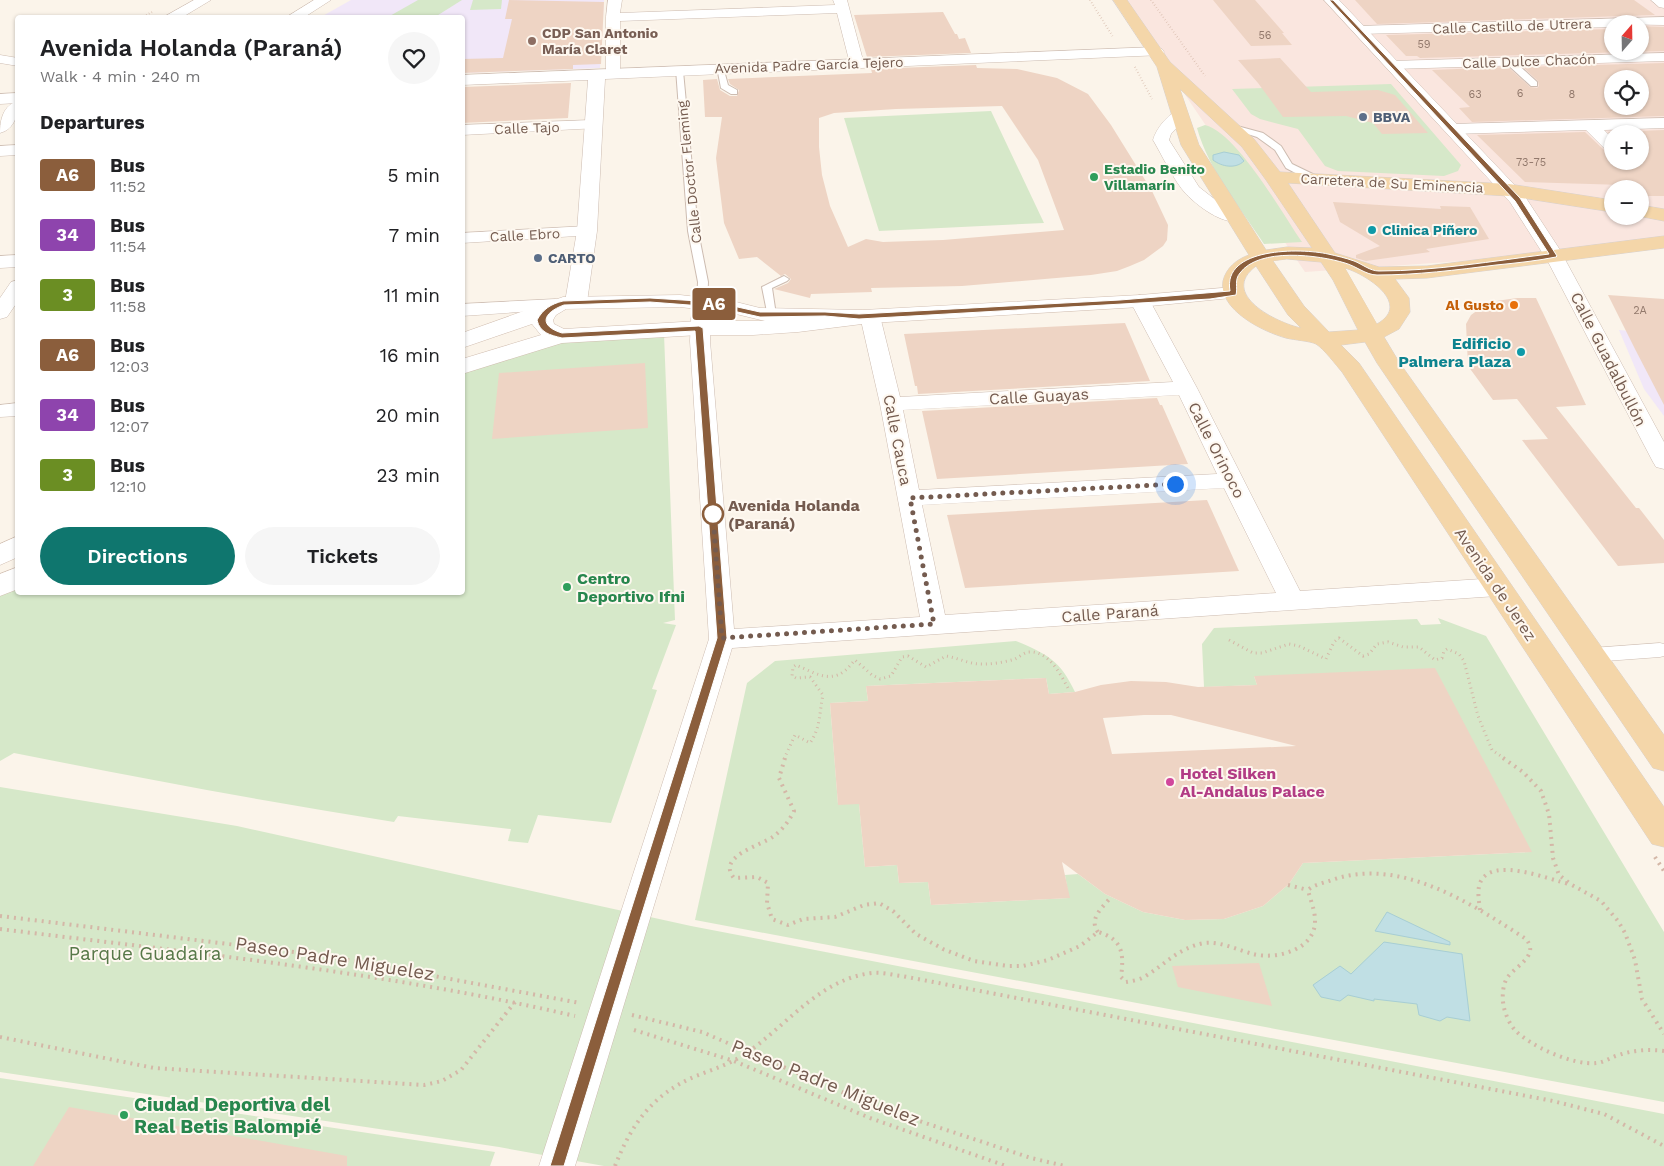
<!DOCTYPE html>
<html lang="en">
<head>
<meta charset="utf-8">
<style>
  :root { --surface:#fff; --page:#f6f6f6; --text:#202124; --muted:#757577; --accent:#0f766e }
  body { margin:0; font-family:"Work Sans",sans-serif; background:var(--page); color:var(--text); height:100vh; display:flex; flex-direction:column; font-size:19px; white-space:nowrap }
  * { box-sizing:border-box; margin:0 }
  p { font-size:16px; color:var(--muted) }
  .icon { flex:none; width:28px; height:28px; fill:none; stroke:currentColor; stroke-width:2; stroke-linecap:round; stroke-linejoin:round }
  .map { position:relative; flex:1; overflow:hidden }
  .details { position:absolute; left:15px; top:15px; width:450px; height:580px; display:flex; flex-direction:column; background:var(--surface); border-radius:5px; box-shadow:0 1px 4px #0004 }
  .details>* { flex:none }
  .badge { padding:0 10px; border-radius:4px; font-size:18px; line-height:32px }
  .needle { width:32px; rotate:20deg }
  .fabs { position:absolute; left:1604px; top:15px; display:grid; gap:10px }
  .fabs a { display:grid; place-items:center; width:45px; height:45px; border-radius:50%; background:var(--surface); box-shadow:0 1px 4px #0004; font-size:25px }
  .you { position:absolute; width:25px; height:25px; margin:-12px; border:4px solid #fff; border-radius:50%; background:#1a73e8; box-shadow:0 0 0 8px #1a73e833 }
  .map>.badge { position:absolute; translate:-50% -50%; box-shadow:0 0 0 2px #fff }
  h2 { padding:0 25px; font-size:19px; line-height:45px }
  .round { display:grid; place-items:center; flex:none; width:52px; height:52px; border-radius:26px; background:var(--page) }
  .overview { display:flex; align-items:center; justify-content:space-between; height:85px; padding:0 25px }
  h1 { font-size:24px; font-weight:600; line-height:38px }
  .action { display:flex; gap:10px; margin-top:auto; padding:10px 25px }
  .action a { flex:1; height:58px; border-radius:30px; background:var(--accent); color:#fff; font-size:20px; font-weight:600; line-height:58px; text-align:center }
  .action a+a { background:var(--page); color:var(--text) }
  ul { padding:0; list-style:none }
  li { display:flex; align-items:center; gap:15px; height:60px; padding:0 25px }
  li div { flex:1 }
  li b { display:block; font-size:19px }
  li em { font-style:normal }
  li .badge { min-width:55px; font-weight:700; text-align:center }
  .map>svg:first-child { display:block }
  .commercial { fill:#fae6df; fill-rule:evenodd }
  .education { fill:#f1e7f8 }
  .green { fill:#d6e8c9 }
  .water { fill:#c0dfe4; stroke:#a7ced4 }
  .building { fill:#eed4c4; fill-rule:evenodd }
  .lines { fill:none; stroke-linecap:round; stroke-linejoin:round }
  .service-casing { stroke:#cdbcb1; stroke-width:2 }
  .pedestrian-casing { stroke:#cdbcb1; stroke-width:1 }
  .minor-casing { stroke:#cdbcb1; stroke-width:1 }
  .tertiary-casing { stroke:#cdbcb1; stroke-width:1 }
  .secondary-casing { stroke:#d1beb1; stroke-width:1 }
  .primary-casing { stroke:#d8d1ce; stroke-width:1 }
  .path-far2 { stroke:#d4b7a7; stroke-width:2; stroke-dasharray:0.5 2.5; stroke-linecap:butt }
  .path-far1 { stroke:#d4b7a7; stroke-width:3; stroke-dasharray:1 4; stroke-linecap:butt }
  .path { stroke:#d4b7a7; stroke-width:4; stroke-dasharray:2 5; stroke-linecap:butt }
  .service { fill:#fff; fill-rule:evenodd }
  .pedestrian { fill:#fff; fill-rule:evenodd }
  .minor { fill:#fff; fill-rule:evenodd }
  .tertiary { fill:#fff; fill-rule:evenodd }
  .secondary { fill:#fff; fill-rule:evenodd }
  .primary { fill:#f4d6a9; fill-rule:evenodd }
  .line { fill:#8b5e3c; stroke:#fff }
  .walk { stroke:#745b4f; stroke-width:5; stroke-dasharray:0 9 }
  .education-dot { fill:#8d6e63; stroke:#fef8f0; stroke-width:2 }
  .service-dot { fill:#5c6f8a; stroke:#fef8f0; stroke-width:2 }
  .leisure-dot { fill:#2e9e5b; stroke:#fef8f0; stroke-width:2 }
  .culture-dot { fill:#0f9aa8; stroke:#fef8f0; stroke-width:2 }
  .food-dot { fill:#e8710a; stroke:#fef8f0; stroke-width:2 }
  .stop-dot { fill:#fff; stroke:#8b5e3c; stroke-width:2.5 }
  .hotel-dot { fill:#d1479c; stroke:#fef8f0; stroke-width:2 }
  .labels { text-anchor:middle; stroke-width:4; stroke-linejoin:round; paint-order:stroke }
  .far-number-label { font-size:11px; fill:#92796c }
  .far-street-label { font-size:14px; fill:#745b4f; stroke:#fef8f0 }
  .far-education-label { font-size:14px; font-weight:bold; fill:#785e54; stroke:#fef8f0; text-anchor:start }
  .far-service-label { font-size:14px; font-weight:bold; fill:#4e5e75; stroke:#fef8f0; text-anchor:start }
  .far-leisure-label { font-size:14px; font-weight:bold; fill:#27864d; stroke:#fef8f0; text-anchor:start }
  .far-culture-label { font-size:14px; font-weight:bold; fill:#0d838f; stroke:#fef8f0; text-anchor:start }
  .far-food-label { font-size:14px; font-weight:bold; fill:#c56008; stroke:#fef8f0; text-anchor:end }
  .culture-label { font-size:16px; font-weight:bold; fill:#0d838f; stroke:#fef8f0; text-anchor:end }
  .street-label { font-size:16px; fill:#745b4f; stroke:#fef8f0 }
  .stop-label { font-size:16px; font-weight:bold; fill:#745b4f; stroke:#fef8f0; text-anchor:start }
  .leisure-label { font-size:16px; font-weight:bold; fill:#27864d; stroke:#fef8f0; text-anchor:start }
  .hotel-label { font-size:16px; font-weight:bold; fill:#b23c85; stroke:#fef8f0; text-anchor:start }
  .near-park-label { font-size:19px; fill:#577848; stroke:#fef8f0 }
  .near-street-label { font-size:19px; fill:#745b4f; stroke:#fef8f0 }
  .near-leisure-label { font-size:19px; font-weight:bold; fill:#27864d; stroke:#fef8f0; text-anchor:start }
</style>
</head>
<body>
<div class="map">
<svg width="1664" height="1166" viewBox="0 0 1664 1166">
  <rect width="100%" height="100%" fill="#fbf4ea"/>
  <path class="commercial" d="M1121 0H1664V247L1305 272ZM1612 24H1640V51H1612ZM1612 79H1640V106H1612ZM1612 134H1640V161H1612ZM1612 189H1640V216H1612Z"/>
  <g class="education">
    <path d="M351 0H604L600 68 463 73 462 18H319Z"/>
    <path d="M1619 330 1664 334V416L1644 389Z"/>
  </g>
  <g class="green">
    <path d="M418 0H462L435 17H388Z"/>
    <path d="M473 0H502L501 9 470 10Z"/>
    <path d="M1391 84 1461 165 1458 171 1444 176 1338 171 1325 166 1298 129 1260 119 1251 114 1232 89Z"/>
    <path d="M991 111 1044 223 879 231 844 118Z"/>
    <path d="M1205 125C1237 133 1282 213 1302 242L1264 244C1240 207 1209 171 1197 128Z"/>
    <path d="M664 334 675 620 663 623 676 625 652 689 657 690 611 823 538 815 528 843 508 841 511 829 398 816 394 822C267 802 140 778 14 753L0 761V596L17 585 18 592H462L463 373 551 342Z"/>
    <path d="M1438 618 1486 636 1664 932V1102L695 920 747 683 775 661 1016 641C1047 654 1060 660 1075 692L1049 694 1046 678 866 686 868 701 830 703 838 804H859L865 867 897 865 899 883 928 882 931 905 1069 898 1065 875 1078 874 1105 894 1143 912 1185 920 1224 919 1263 906 1289 884 1303 863 1531 852 1254 676 1257 685 1204 687 1202 644 1214 628 1417 619 1421 625 1441 624Z"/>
    <path d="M0 787 237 826 691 926 1664 1114V1166H604L499 1147 0 1072Z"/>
    <path d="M0 1078 495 1152 490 1166H0Z"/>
  </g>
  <g class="water">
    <path d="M1224 152 1239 155 1244 161C1236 169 1222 167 1213 160V155Z"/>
    <path d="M1387 912 1450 942V945L1375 931Z"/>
    <path d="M1384 942 1462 954 1470 1021 1447 1017 1440 1021 1419 1015 1417 1004 1374 999V1001L1348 995 1340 1001 1321 997 1313 985 1340 966 1351 974Z"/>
  </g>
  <g class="building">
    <path d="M509 0 604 2 601 64 573 65V69L462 73V59L503 58 512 19H505Z"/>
    <path d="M1213 0H1255L1284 33H1282L1292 45 1251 46Z"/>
    <path d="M1355 0H1634L1655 15 1377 24Z"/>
    <path d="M943 12 955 34H957L959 39 965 38 971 53 867 57 854 15Z"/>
    <path d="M1640 26 1664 27V51L1420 58 1417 56H1406L1386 35 1612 29V51H1640Z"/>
    <path d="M1280 58 1311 92 1378 90 1395 95 1428 133 1382 134 1373 123 1346 116 1283 117 1258 83 1238 60Z"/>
    <path d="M1664 63V116L1472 122 1459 108 1470 107 1432 70 1508 67 1530 87 1537 88 1539 86 1538 81 1523 67ZM1612 79H1640V106H1612Z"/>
    <path d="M976 65 977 68 1017 69 1057 78 1088 94 1111 125 1152 191 1168 225 1167 240 1163 246 1144 260 1130 266 1117 271 1091 275 962 286 871 288 872 292 811 294 810 298 774 289 788 283 791 279 785 274 781 276 757 257 739 259 724 223 719 183 716 158 722 117H705L703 80 717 79 720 90 730 96H737L739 90 730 84 728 79 872 73 871 69ZM1002 106 1038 160 1064 230 943 240 883 242 866 239 848 247 830 206 822 175 819 147V118L834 113 896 109Z"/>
    <path d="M571 83 568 118 462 123V87Z"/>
    <path d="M1664 130V196H1640V189H1627L1623 185 1525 182 1477 135 1585 132 1605 151 1612 154V161H1640V134H1612V136L1608 132Z"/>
    <path d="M1333 202 1441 209 1440 206 1470 207 1489 239 1426 249 1430 252 1366 261 1356 258V255L1380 246 1340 222Z"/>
    <path d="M1608 295 1664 299V405L1635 349Z"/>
    <path d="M1517 298H1536L1586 405 1556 407 1636 508H1639L1664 540V563L1618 566 1522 440 1548 439 1517 399 1493 400 1468 366 1466 324 1471 315 1489 302Z"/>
    <path d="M1125 323 1150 381 918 394 917 386H915L904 334Z"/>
    <path d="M645 363 648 428 492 439 499 373Z"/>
    <path d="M1157 398 1160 405H1162L1188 464 937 479 922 411Z"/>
    <path d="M1207 500 1239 571 965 588 947 515Z"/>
    <path d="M1435 668 1532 852 1303 863 1289 884 1263 906 1224 919 1185 920 1143 912 1105 894 1062 862 1070 898 931 905 928 882 899 883 897 865 865 867 859 804 838 805 830 703 868 701 866 686 1046 678 1049 694 1075 692 1101 685 1131 681 1166 682 1198 687 1257 685 1254 676ZM1144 715H1171L1296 746 1112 754 1103 718Z"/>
    <path d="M1259 963 1272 1006 1178 987 1172 966Z"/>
    <path d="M69 1107 347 1156V1166H33Z"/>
  </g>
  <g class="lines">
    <defs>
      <g id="service">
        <path d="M1507 60H1513L1537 82V86H1531L1507 64Z"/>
        <path d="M717 67H723L728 85 737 90V94H731L721 88Z"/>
        <path d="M676 69 683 71 698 231 708 282 707 303 702 306 697 303 698 282 688 231Z"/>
        <path d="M1226 123 1263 133 1281 146 1292 164 1321 178 1317 181 1303 177 1286 168 1275 150 1257 137 1226 127Z"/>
        <path d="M784 276 789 279 787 281 772 288 776 315 774 317H768L762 287Z"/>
      </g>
      <path id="pedestrian" d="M1660 643 1664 644V656L1660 657 1592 662 1585 660 1582 655 1585 650 1592 648Z"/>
      <g id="minor">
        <path d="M194 0H211L181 18H162Z"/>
        <path d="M314 0H331L303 18H285Z"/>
        <path d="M608 0H622L620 13 835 5 833 0H847L864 64 862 67H852L850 64 837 13 620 21V73L618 76H608L606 73V17Z"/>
        <path d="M1651 0H1664V8L1659 7Z"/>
        <path d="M1664 17V25L1612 24V27L1360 34 1353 30 1360 26Z"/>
        <path d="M1664 53V61L1393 69 1388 68 1386 65 1388 62 1393 61Z"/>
        <path d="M0 55 18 58V66L0 63Z"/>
        <path d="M18 101C18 114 15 129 0 133 0 120 3 105 18 101Z"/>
        <path d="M1180 110 1186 112 1188 115 1171 134 1169 140 1199 187 1222 205 1240 213 1243 217 1240 221C1222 225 1198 206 1186 194 1174 181 1162 155 1153 140 1156 129 1168 113 1180 110Z"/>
        <path d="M1664 118V128L1604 130 1612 138V152L1606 150 1586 130 1453 134 1447 132 1445 129 1447 126 1453 124Z"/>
        <path d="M592 120 598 122 600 125 598 128 462 135V125Z"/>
        <path d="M18 145V155L0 156V146Z"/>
        <path d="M587 226 593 227 596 231 593 235 462 243V233Z"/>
        <path d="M1554 250 1561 252 1664 442V469L1656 467 1653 462 1545 256 1547 252Z"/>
        <path d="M18 255V267L0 268V256Z"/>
        <path d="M18 280V301L7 317 0 319V298L11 282Z"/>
        <path d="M1140 295 1147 297 1150 301 1197 388 1300 591 1497 578 1506 581 1510 587 1506 593 1497 596 732 648 575 1166H539L709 639 690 341 692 303 695 299 702 297 709 299 712 303 710 341 734 629 920 617 880 404 860 316 863 312 870 310 877 312 880 316 900 397 1173 382 1130 301 1133 297ZM1179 395 1217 474 919 490 903 410ZM1224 488 1276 593 945 615 922 505Z"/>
        <path d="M556 299 563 301 566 305 563 309 462 316V304Z"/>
        <path d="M18 403V416L0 417V405Z"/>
      </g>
      <g id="tertiary">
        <path d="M1324 0H1339L1524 195 1564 256 1561 260 1554 262 1547 260 1510 202Z"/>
        <path d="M1156 47 1162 49 1164 52 1162 55 605 79 597 231 587 302 584 307 576 308 568 307 565 302 577 231 588 80 462 85V75Z"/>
        <path d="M18 93V103L0 104V94Z"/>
      </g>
      <g id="secondary">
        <path d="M1234 287 1241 289 1245 293 1241 297 1140 307 870 323 798 332 753 335H699L562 343 462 374V359L541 335 532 324 462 348V333L563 297 680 295 732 301 760 308 863 310 1140 295ZM680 307 732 313 765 321H699L564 329 554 324 553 320 556 315 566 309Z"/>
        <path d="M18 536V557L0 565V544Z"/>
        <path d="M18 567V589L0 596V574Z"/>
      </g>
      <g id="primary">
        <path d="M1113 0H1127L1170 62 1254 139 1280 172 1509 184 1612 200V212L1509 196 1288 183 1335 253 1379 267 1427 266 1664 236V248L1427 278 1395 279 1409 298 1410 312 1399 329 1384 337 1399 362 1664 735V771L1653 768 1377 363 1365 342 1341 345 1359 363 1664 807V847L1652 844 1342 372C1336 365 1324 349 1316 344 1310 341 1294 340 1286 338 1264 332 1218 310 1223 281 1226 268 1237 259 1249 255L1181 145 1157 67ZM1180 89 1242 147 1266 180 1312 248 1287 247 1266 250 1199 145ZM1287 259 1321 262 1333 280 1358 330 1329 332 1304 306 1273 261ZM1256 266 1288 315 1301 328C1277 323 1218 294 1256 266ZM1345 268C1366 274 1413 304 1377 324Z"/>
        <path d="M1640 205 1664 209V221L1638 216H1640Z"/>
      </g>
    </defs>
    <use href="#service" class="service-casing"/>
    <use href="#pedestrian" class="pedestrian-casing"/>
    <use href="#minor" class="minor-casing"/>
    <use href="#tertiary" class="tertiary-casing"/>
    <use href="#secondary" class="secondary-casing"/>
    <use href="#primary" class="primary-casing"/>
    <g class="path-far2">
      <path d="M1090 0 1113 37"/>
      <path d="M1151 0 1205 76"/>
      <path d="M141 18 152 12"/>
      <path d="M1135 67 1152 99"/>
    </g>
    <g class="path-far1">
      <path d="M1229 640 1253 653H1262L1289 644 1299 646 1326 659 1334 642 1339 638 1363 656 1369 654 1377 644 1388 642 1403 647H1419L1435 660 1442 658 1444 651 1447 649 1459 654 1464 661 1478 716 1492 750 1505 759"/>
      <path d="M784 759 795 735 810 743C821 727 819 713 823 695L810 677 796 678 792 676 793 667 796 665C811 671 828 683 843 672 848 669 851 664 855 660L872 675 880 679 891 676 902 657 908 656 926 667 946 656C959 658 970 665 984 664 994 664 1005 662 1015 659 1019 657 1024 653 1028 652 1049 650 1061 675 1069 690"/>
    </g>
    <g class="path">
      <path d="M785 758 779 778 794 811C789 821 783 829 774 836 761 846 716 856 734 878L757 877 768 883 767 903 772 919 788 925 803 919 835 917 864 905 879 903 893 911 916 934 943 949 974 961 1008 966H1023L1048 960 1080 946 1098 932C1123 939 1124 954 1121 977L1126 982C1132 981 1139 980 1144 977 1166 964 1178 948 1204 943 1220 941 1238 950 1253 954 1276 960 1316 950 1315 920 1315 910 1310 899 1308 890 1315 884 1324 883 1332 880 1400 856 1472 904 1526 939 1540 956 1515 966 1507 978 1502 987 1502 999 1504 1008 1506 1015 1509 1023 1514 1029 1529 1046 1574 1066 1597 1063 1605 1062 1611 1057 1619 1055 1633 1050 1649 1049 1664 1051"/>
      <path d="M1503 758 1523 772 1541 791 1549 814 1553 858 1559 875 1572 885 1601 901 1618 921 1625 933 1635 960 1642 999 1664 1034"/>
      <path d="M1655 857 1664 871"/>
      <path d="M1288 885 1308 890"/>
      <path d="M1480 910C1479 901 1477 891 1480 883 1491 855 1550 880 1569 884"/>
      <path d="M0 916 326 956 580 1003"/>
      <path d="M0 929C192 953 386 972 575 1016"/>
      <path d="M1098 932C1088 919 1103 907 1111 897"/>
      <path d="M632 1015 702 1032 877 1107 1031 1158 1065 1166"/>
      <path d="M634 1030 734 1061 870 1118 1006 1166"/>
      <path d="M0 1037 154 1068 424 1085 442 1081 461 1070 515 1002"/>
      <path d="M615 1166C632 1123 653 1094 696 1076 714 1069 733 1063 748 1052 788 1024 820 979 872 973 882 972 892 975 902 976L1553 1101 1604 1114 1664 1146"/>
    </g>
    <use href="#service" class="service"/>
    <use href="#pedestrian" class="pedestrian"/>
    <use href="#minor" class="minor"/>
    <use href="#tertiary" class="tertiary"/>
    <use href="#secondary" class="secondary"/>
    <use href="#primary" class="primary"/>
  </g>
  <path class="line" d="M1329 0H1333L1520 198 1557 256 1556 257C1536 261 1516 263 1496 265 1456 270 1417 275 1377 275 1366 275 1356 266 1345 263 1319 255 1259 247 1240 273 1234 280 1238 287 1236 295L1210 299 859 319 825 316 760 317 715 307 650 302 564 305C542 313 539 326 562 333L699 326 703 328 727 638 564 1166H550L717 638 695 331 562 338C550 335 540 333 537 320 543 309 551 304 563 301L650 298 715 302 760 312H825L859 314 1120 300 1230 291C1222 247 1301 248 1328 254 1337 256 1346 258 1354 261 1362 264 1370 271 1379 271 1436 271 1493 261 1549 254L1515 201Z"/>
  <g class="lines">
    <path class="walk" d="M713 514 722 638 934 624 910 498 1175 484"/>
  </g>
  <circle class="education-dot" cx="532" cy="41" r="5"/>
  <g class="service-dot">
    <circle cx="1363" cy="117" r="5"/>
    <circle cx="538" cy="258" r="5"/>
  </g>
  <g class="leisure-dot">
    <circle cx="1094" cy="177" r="5"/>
    <circle cx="567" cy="587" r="5"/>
    <circle cx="124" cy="1115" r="5"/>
  </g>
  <g class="culture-dot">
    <circle cx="1372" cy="230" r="5"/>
    <circle cx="1521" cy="352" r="5"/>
  </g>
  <circle class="food-dot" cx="1514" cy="305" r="5"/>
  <circle class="stop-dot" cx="713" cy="514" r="10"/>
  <circle class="hotel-dot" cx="1170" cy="782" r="5"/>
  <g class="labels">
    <g class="far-number-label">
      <text x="1265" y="39">56</text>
      <text x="1424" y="48">59</text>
      <text x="1520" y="97">6</text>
      <text x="1475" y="98">63</text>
      <text x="1572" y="98">8</text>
      <text x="1531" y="166">73-75</text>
      <text x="1640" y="314">2A</text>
    </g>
    <g class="far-street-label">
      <text transform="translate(1512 26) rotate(-2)" y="5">Calle Castillo de Utrera</text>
      <text transform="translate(1529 61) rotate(-2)" y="5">Calle Dulce Chacón</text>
      <text transform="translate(809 65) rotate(-2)" y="5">Avenida Padre García Tejero</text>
      <text transform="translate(527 128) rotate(-2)" y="5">Calle Tajo</text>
      <text transform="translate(689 172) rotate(-96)" y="5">Calle Doctor Fleming</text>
      <text transform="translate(1392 183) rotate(3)" y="5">Carretera de Su Eminencia</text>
      <text transform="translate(525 235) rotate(-3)" y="5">Calle Ebro</text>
    </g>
    <g class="far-education-label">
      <text x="542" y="38">CDP San Antonio<tspan x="542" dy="16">María Claret</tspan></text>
    </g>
    <g class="far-service-label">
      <text x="1373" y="122">BBVA</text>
      <text x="548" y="263">CARTO</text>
    </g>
    <g class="far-leisure-label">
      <text x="1104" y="174">Estadio Benito<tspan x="1104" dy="16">Villamarín</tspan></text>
    </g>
    <g class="far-culture-label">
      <text x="1382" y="235">Clinica Piñero</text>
    </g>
    <g class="far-food-label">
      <text x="1504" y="310">Al Gusto</text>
    </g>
    <g class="culture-label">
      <text x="1511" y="349">Edificio<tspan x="1511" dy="18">Palmera Plaza</tspan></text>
    </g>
    <g class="street-label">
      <text transform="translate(1609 359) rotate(63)" y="6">Calle Guadalbullón</text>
      <text transform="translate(1039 396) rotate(-3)" y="6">Calle Guayas</text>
      <text transform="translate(898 440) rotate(79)" y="6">Calle Cauca</text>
      <text transform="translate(1217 450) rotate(63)" y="6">Calle Orinoco</text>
      <text transform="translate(1496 584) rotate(56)" y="6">Avenida de Jerez</text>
      <text transform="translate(1110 613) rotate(-4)" y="6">Calle Paraná</text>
    </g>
    <g class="stop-label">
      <text x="728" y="511">Avenida Holanda<tspan x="728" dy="18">(Paraná)</tspan></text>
    </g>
    <g class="leisure-label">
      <text x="577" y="584">Centro<tspan x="577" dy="18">Deportivo Ifni</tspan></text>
    </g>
    <g class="hotel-label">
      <text x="1180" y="779">Hotel Silken<tspan x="1180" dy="18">Al-Andalus Palace</tspan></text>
    </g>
    <g class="near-park-label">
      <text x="145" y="960">Parque Guadaíra</text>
    </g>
    <g class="near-street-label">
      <text transform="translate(335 958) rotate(9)" y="7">Paseo Padre Miguelez</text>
      <text transform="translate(826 1082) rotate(22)" y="7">Paseo Padre Miguelez</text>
    </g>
    <g class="near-leisure-label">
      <text x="134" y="1111">Ciudad Deportiva del<tspan x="134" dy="22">Real Betis Balompié</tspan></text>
    </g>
  </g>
</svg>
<div class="fabs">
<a><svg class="needle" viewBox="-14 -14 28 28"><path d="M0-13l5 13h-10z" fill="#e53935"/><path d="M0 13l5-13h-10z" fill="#757577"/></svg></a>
<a><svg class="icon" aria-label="locate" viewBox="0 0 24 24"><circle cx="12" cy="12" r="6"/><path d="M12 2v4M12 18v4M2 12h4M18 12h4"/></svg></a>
<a>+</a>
<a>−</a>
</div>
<div class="you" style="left:1175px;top:484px"></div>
<b class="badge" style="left:714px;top:304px;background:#8b5e3c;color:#fff">A6</b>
<section class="details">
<div class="overview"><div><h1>Avenida Holanda (Paraná)</h1><p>Walk · 4 min · 240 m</p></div><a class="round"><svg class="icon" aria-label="heart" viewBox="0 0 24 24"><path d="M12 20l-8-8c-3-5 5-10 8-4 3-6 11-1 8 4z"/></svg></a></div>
<h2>Departures</h2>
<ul>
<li><span class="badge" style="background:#8b5e3c;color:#fff">A6</span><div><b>Bus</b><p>11:52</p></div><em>5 min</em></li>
<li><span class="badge" style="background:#8e44ad;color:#fff">34</span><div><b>Bus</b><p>11:54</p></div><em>7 min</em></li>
<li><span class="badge" style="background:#6b8e23;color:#fff">3</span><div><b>Bus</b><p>11:58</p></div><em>11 min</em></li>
<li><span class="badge" style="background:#8b5e3c;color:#fff">A6</span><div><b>Bus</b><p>12:03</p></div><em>16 min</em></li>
<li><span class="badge" style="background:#8e44ad;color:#fff">34</span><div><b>Bus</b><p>12:07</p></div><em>20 min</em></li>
<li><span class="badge" style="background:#6b8e23;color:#fff">3</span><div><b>Bus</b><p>12:10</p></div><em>23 min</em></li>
</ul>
<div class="action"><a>Directions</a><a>Tickets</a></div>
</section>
</div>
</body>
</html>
